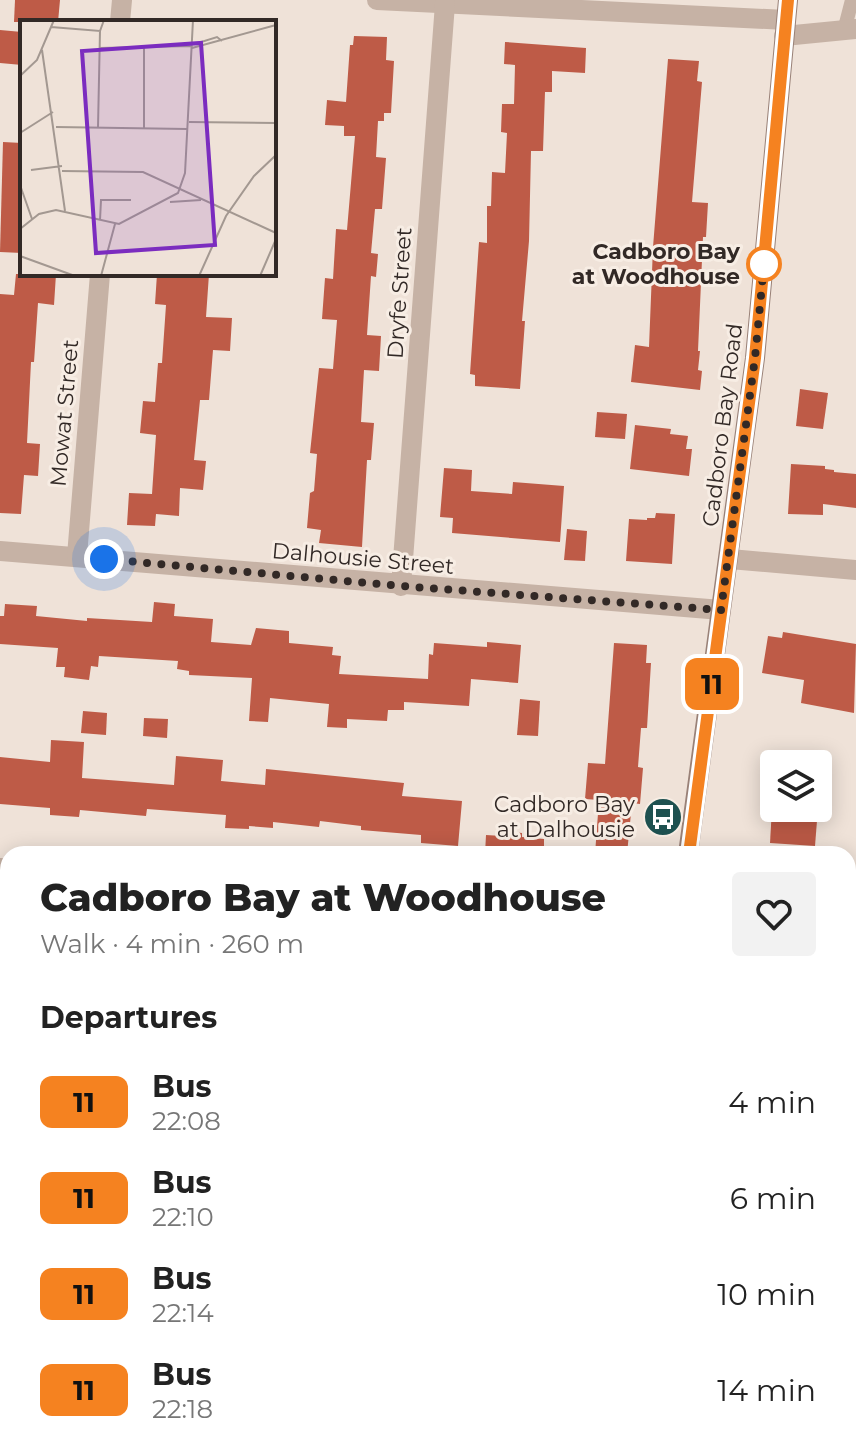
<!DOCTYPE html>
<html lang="en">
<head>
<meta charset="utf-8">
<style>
  :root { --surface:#fff; --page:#f2f2f2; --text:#222; --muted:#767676 }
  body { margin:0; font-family:Montserrat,sans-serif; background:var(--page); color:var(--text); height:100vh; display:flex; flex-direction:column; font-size:30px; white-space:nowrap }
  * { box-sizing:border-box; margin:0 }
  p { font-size:26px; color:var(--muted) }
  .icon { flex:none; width:44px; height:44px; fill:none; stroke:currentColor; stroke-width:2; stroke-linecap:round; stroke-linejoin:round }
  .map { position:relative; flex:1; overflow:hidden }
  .drawer { position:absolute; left:0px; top:846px; width:856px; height:608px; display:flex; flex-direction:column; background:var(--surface); border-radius:24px 24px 0 0; box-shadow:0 4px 20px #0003 }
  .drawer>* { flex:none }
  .badge { padding:0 16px; border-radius:12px; font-size:28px; line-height:52px }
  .tools { position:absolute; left:760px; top:750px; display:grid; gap:16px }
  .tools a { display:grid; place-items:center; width:72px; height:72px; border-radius:8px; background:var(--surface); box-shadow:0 4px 20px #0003; font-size:40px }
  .you { position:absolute; width:40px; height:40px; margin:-20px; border:6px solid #fff; border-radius:50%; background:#1a73e8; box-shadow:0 0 0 12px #1a73e833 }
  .map>.badge { position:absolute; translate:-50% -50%; box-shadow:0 0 0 4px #fff }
  h2 { padding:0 40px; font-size:30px; line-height:72px }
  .round { display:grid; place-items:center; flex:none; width:84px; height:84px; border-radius:8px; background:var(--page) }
  .overview { display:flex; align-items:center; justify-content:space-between; height:136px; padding:0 40px }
  h1 { font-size:38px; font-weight:800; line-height:60px }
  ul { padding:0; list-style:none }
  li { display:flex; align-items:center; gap:24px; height:96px; padding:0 40px }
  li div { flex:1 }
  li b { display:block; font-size:30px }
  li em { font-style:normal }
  li .badge { min-width:88px; font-weight:700; text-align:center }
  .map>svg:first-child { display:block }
  .building { fill:#be5b47 }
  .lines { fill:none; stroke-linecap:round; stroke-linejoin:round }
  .service { stroke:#c6b2a5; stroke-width:14 }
  .minor { stroke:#c6b2a5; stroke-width:20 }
  .tertiary { stroke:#c6b2a5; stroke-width:20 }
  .secondary { stroke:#998177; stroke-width:20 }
  .line-casing { stroke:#fff; stroke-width:18 }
  .line { stroke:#f58220; stroke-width:12 }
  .walk { stroke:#322926; stroke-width:8; stroke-dasharray:0 14.4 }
  .stop-dot { fill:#fff; stroke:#f58220; stroke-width:4 }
  .labels { text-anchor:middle; stroke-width:6; stroke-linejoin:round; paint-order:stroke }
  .stop-label { font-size:22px; font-weight:bold; fill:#322926; stroke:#f7ede4; text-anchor:end }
  .street-label { font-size:22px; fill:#322926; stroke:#f7ede4 }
  .poi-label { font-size:22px; fill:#322926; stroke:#f7ede4; text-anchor:end }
  .inset-road { fill:none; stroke:#a39891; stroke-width:2 }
  .view { fill:#7b2cbf; fill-opacity:0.15; stroke:#7b2cbf; stroke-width:4 }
  .inset-edge { fill:none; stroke:#322926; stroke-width:4 }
</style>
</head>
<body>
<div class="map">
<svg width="856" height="1454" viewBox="0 0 856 1454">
  <rect width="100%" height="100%" fill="#efe2d8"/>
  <g class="building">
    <path d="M15 0H60L58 22H14Z"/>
    <path d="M0 30 22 32V65L0 63Z"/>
    <path d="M354 36 387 37 386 60 394 61 391 113H384V121H378L376 157 386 158 382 209H375L371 253 378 254 376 277 371 276 367 335 381 336 379 371 364 370 361 422 374 423 371 460H367L362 547 319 543 321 530 307 528 310 493 314 491 317 454 310 453 319 368 333 369 337 320 322 319 325 278 333 279 336 229 347 230 355 136H344V126L325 125 327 100 346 102 350 45H353Z"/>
    <path d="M505 42 586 48 585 73 552 71V92H545L543 151H531L529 241 522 321H525L520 389 475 386V375L470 374 479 242 487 243V206H491L492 172 505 173 507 133 501 132 502 104H514L515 65 504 64Z"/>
    <path d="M668 59 699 61 697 81 702 82 692 202 708 203 706 237H703L698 351H700L698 370 702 371 700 390 631 382 635 345 649 347 653 247Z"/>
    <path d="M3 142 22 143V253L0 252Z"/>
    <path d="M16 274H56L54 305 38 303 34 362H31L27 443 40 444 38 476 24 475 21 514 0 513V294L14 295Z"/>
    <path d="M157 274H209L206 317 232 318 230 351 213 350 209 400H200L194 460 206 461 203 490 180 488 179 516 156 514 155 526 127 525 129 493 152 494 156 435 140 433 143 401 155 402 158 363H162L166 305 155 304Z"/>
    <path d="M800 389 828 393 823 429 796 426Z"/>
    <path d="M597 412 627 414 625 439 595 437Z"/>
    <path d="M635 425 671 429 670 434 688 436 686 449H692L689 476 630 469Z"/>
    <path d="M791 464 825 466V469L834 470V472L856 474V508L823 504V515L788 514Z"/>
    <path d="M444 468 472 470 471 491 512 494 513 482 564 486 560 542 452 533 453 518 440 517Z"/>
    <path d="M656 513 675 514 672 564 626 561 629 519 647 520V518H655Z"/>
    <path d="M567 529 587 531 585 561 564 560Z"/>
    <path d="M154 602 175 604 174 616 213 619 211 642 251 645 256 628 289 631V643L333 647 332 655 341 656 339 674 428 679 429 654 433 655 434 643 487 647V642L521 645 518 683 471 679 469 706 404 702V710H388L387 721 347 719V728L327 727 329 704 270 698 268 722 249 721 252 678 189 675V671L177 669 178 661 99 656 98 667 91 666 89 680 64 677 65 667H56L58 648 0 644V616H4L5 604 37 606 36 616 87 621V618L152 622Z"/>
    <path d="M783 632 856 644 854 713 801 703 804 680 762 673 768 636 782 638Z"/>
    <path d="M614 643 647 645 646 663H651L647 728H641L638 767 643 768 640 804 632 803 627 854H595L599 800 585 799 588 763 605 764Z"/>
    <path d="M520 699 540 701 538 736 517 735Z"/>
    <path d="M83 711 107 713 106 735 81 733Z"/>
    <path d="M144 718 168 719 167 738 143 736Z"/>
    <path d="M51 740 84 742 82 778 174 785 176 756 223 760 221 781 265 785 266 769 404 783 402 796 462 801 458 846 421 843V835L361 830V826L320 821 319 827 273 822V828L249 826V829L225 828 226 815 147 809 146 816 80 810 79 817 50 815V808L0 804V757L50 762Z"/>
    <path d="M772 808H818L815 846 770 843Z"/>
    <path d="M503 831 522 833V837L544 839V854H485L486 835 502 836Z"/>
  </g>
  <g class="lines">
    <path class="service" d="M844 31 852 0"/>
    <g class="minor">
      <path d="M377 0 786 20"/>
      <path d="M120 22 122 0"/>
      <path d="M784 36 856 29"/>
      <path d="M0 551 721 610"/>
      <path d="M77 556 100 274"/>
      <path d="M730 559 856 570"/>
      <path d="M401 586 445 4"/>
      <path d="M0 868 8 869"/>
      <path d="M848 1431 856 1417"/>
      <path d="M104 1454 106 1446"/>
      <path d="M836 1454 840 1446"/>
    </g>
    <path class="tertiary" d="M848 1166 856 1170"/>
    <g class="secondary">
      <path d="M688 854 755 358 788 0"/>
      <path d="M0 1213 8 1216"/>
    </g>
  </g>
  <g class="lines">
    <defs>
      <path id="line" d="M689 854 755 358 788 0"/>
    </defs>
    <use href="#line" class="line-casing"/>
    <use href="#line" class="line"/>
    <path class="walk" d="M104 559 401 586 721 610 755 358 764 264"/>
  </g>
  <defs>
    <symbol id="bus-disc" viewBox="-11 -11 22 22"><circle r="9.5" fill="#1e5150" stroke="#f7ede4"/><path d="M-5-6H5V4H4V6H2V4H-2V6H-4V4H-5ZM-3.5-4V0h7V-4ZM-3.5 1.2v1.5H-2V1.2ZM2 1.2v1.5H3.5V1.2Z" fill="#fff"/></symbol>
  </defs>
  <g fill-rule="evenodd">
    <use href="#bus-disc" x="641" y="795" width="44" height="44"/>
  </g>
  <circle class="stop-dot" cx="764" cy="264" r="16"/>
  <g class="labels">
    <g class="stop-label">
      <text x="740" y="259">Cadboro Bay<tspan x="740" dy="25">at Woodhouse</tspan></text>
    </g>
    <g class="street-label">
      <text transform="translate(399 293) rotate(-86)" y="8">Dryfe Street</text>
      <text transform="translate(64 413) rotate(-85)" y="8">Mowat Street</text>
      <text transform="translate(722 425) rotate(-83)" y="8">Cadboro Bay Road</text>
      <text transform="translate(363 558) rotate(5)" y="8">Dalhousie Street</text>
    </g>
    <g class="poi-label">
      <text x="635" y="812">Cadboro Bay<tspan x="635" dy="25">at Dalhousie</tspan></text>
    </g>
  </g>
  <g transform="translate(20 20)">
    <rect width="256" height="256" fill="#efe2d8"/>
    <path class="inset-road" d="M31 7 80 11 84 0M180 27 181 22 197 17 202 21M79 28 171 26M172 28 256 5M22 30 45 191M0 56 17 40 34 0M169 102 256 103M36 107 167 109M78 107 80 11M124 108V27M0 113 33 92M11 150 42 146M42 151 123 152 256 213M0 165 12 199M150 182 181 180M80 200 81 180H111M0 209 19 194 36 190 99 204 158 173 165 153 173 0M0 236 55 256M81 256 95 204M179 256 206 196 234 156 256 135M240 256 256 219"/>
    <path class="view" d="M181 23 195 225 76 233 62 31Z"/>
    <rect width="256" height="256" class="inset-edge"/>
  </g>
</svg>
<div class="tools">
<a><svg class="icon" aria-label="layers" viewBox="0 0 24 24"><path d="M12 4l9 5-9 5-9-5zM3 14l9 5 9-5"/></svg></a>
</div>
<div class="you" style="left:104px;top:559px"></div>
<b class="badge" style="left:712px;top:684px;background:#f58220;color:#111">11</b>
<section class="drawer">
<div class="overview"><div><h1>Cadboro Bay at Woodhouse</h1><p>Walk · 4 min · 260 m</p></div><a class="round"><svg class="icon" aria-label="heart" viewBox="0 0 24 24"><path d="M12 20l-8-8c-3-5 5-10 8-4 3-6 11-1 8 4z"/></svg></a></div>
<h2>Departures</h2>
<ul>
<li><span class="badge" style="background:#f58220;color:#111">11</span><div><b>Bus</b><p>22:08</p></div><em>4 min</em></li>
<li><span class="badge" style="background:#f58220;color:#111">11</span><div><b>Bus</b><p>22:10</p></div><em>6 min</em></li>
<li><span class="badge" style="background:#f58220;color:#111">11</span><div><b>Bus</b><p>22:14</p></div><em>10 min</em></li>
<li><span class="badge" style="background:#f58220;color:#111">11</span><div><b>Bus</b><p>22:18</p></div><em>14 min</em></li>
</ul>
</section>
</div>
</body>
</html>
